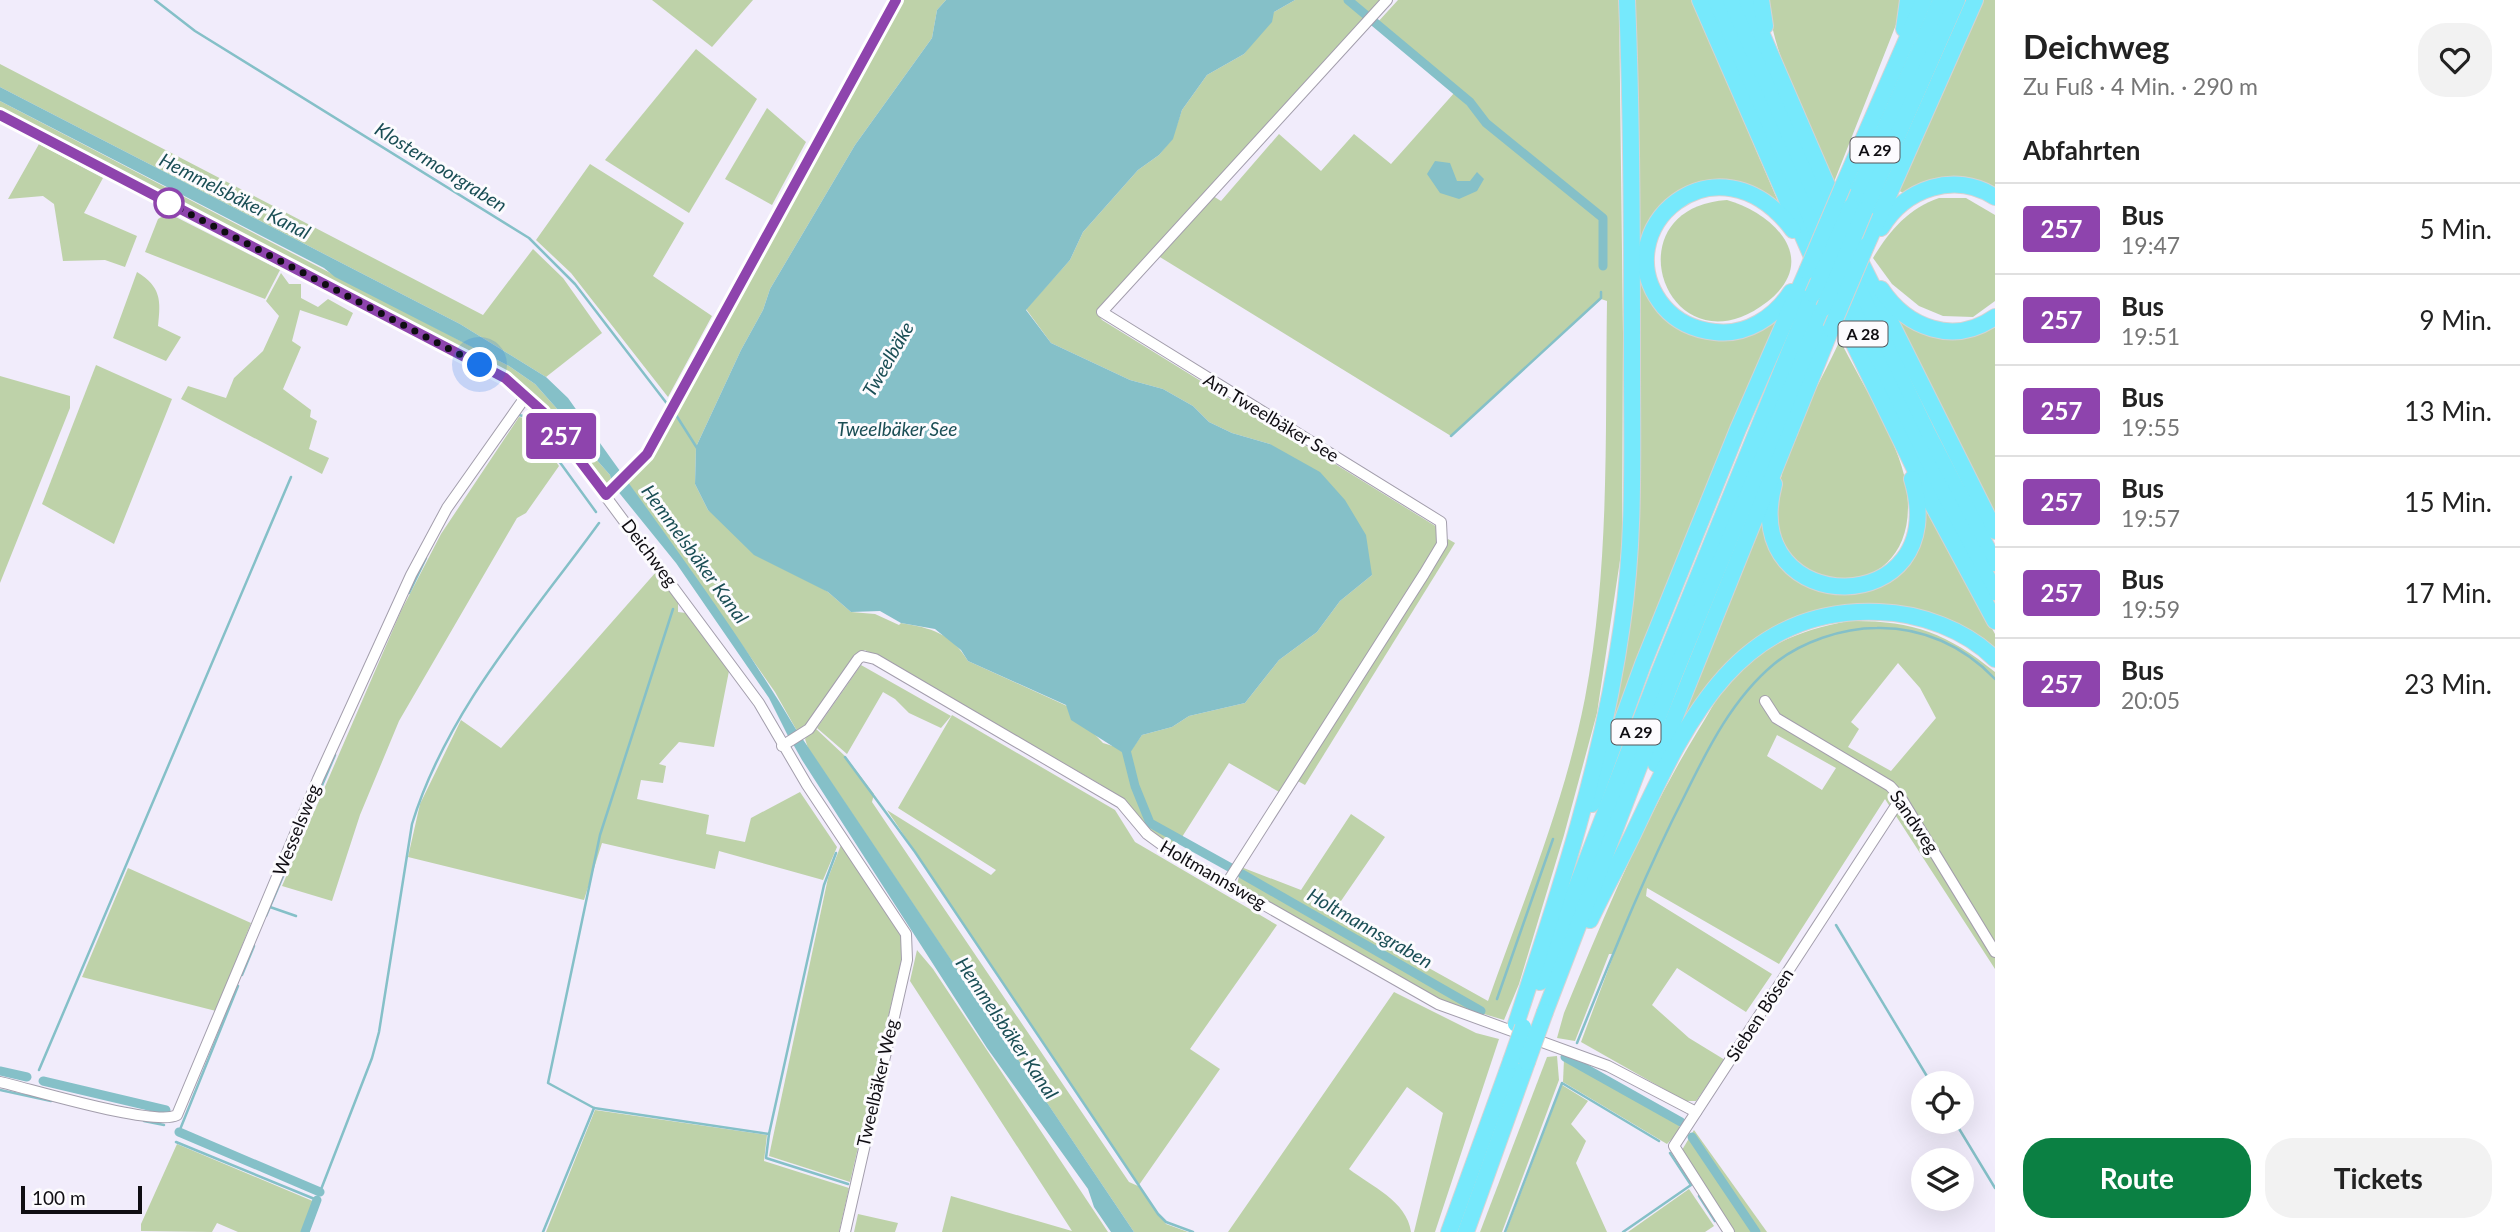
<!DOCTYPE html>
<html lang="de">
<head>
<meta charset="utf-8">
<style>
  :root { --surface:#fff; --page:#f2f2f2; --text:#222; --muted:#767676; --line:#e0e0e0; --accent:#0b8043 }
  body { margin:0; font-family:Lato,sans-serif; background:var(--page); color:var(--text); height:100vh; display:flex; flex-direction:column; font-size:26px; white-space:nowrap }
  * { box-sizing:border-box; margin:0 }
  p { font-size:23px; color:var(--muted) }
  .icon { flex:none; width:38px; height:38px; fill:none; stroke:currentColor; stroke-width:2; stroke-linecap:round; stroke-linejoin:round }
  .map { position:relative; flex:1; overflow:hidden }
  .side { display:flex; flex-direction:column; background:var(--surface); width:525px }
  .side>* { flex:none }
  .badge { padding:0 14px; border-radius:5px; font-size:24px; line-height:46px }
  .tools { position:absolute; left:1911px; top:1071px; display:grid; gap:14px }
  .tools a { display:grid; place-items:center; width:63px; height:63px; border-radius:50%; background:var(--surface); box-shadow:0 7px 28px #0002; font-size:35px }
  .scale { position:absolute; left:21px; bottom:18px; width:121px; box-sizing:border-box; padding-left:7px; border:4px solid #0f0d12; border-top:0; font-size:19px; line-height:24px; white-space:nowrap; color:#0f0d12; -webkit-text-stroke:5px #fcfbfe; paint-order:stroke }
  .you { position:absolute; width:35px; height:35px; margin:-18px; border:5px solid #fff; border-radius:50%; background:#1a73e8; box-shadow:0 0 0 10px #1a73e833 }
  .map>.badge { position:absolute; translate:-50% -50%; box-shadow:0 0 0 4px #fff }
  h2 { padding:0 28px; font-size:26px; line-height:63px }
  .round { display:grid; place-items:center; flex:none; width:74px; height:74px; border-radius:28px; background:var(--page) }
  .summary { display:flex; align-items:center; justify-content:space-between; height:119px; padding:0 28px }
  h1 { font-size:33px; font-weight:700; line-height:52px }
  .cta { display:flex; gap:14px; margin-top:auto; padding:14px 28px }
  .cta a { flex:1; height:80px; border-radius:28px; background:var(--accent); color:#fff; font-size:28px; font-weight:700; line-height:80px; text-align:center }
  .cta a+a { background:var(--page); color:var(--text) }
  ul { padding:0; list-style:none }
  li { display:flex; align-items:center; gap:21px; height:91px; padding:0 28px; border-top:2px solid var(--line) }
  li div { flex:1 }
  li b { display:block; font-size:26px }
  li em { font-style:normal }
  li .badge { min-width:77px; font-weight:700; text-align:center }
  main { display:flex; flex:1; min-height:0 }
  .map>svg:first-child { display:block }
  .green { fill:#bed2a9; fill-rule:evenodd }
  .water { fill:#85c0c8 }
  .lines { fill:none; stroke-linecap:round; stroke-linejoin:round }
  .stream { stroke:#85c0c8; stroke-width:2.5 }
  .canal { stroke:#85c0c8; stroke-width:9 }
  .minor-casing { stroke:#a39eac; stroke-width:12 }
  .highway-casing { stroke:#d4d3d4; stroke-width:18 }
  .minor { stroke:#fff; stroke-width:10 }
  .highway { stroke:#76e9fc; stroke-width:16 }
  .highway-bridge-casing { stroke:#d4d3d4; stroke-width:18; stroke-linecap:butt }
  .highway-bridge { stroke:#76e9fc; stroke-width:16 }
  .line-casing { stroke:#fff; stroke-width:16 }
  .line { stroke:#8e44ad; stroke-width:10 }
  .walk { stroke:#0f0d12; stroke-width:7; stroke-dasharray:0 12.6 }
  .stop-dot { fill:#fff; stroke:#8e44ad; stroke-width:3.5 }
  .labels { text-anchor:middle; stroke-width:6; stroke-linejoin:round; paint-order:stroke }
  .shield { fill:#fcfbfe; stroke:#565459; stroke-width:2 }
  .shield-label { font-size:16px; font-weight:bold; fill:#0f0d12 }
  .street-label { font-size:18px; fill:#0f0d12; stroke:#fcfbfe }
  .water-label { font-size:19px; font-style:italic; fill:#1a4e55; stroke:#fcfbfe }
</style>
</head>
<body>
<main>
<div class="map">
<svg width="1995" height="1232" viewBox="0 0 1995 1232">
  <rect width="100%" height="100%" fill="#f1ecfb"/>
  <g class="green">
    <path d="M652 0H753L712 47Z"/>
    <path d="M901 0H946L937 10 932 38 855 145 770 289 763 310 741 350 696 447 695 484 708 510 828 592 851 612 875 614 899 625 901 623C931 628 951 633 968 661L1067 706 1103 743 1116 747 1127 756 1142 735 1172 727 1189 716 1245 703 1279 660 1317 632 1340 601 1372 575 1270 444 1232 433 1209 422 1193 406 1163 389 1130 380 1051 343 1026 309 1070 260 1083 232 1138 170 1159 155 1172 139 1182 110 1207 75 1244 54 1274 12 1295 0H1380L1151 253 1100 306 1098 315 1102 320 1437 527 1441 537 1281 793 1229 763 1175 848 1150 833 1125 802 1100 784 865 650 856 654 810 721 797 731 775 692 628 483C667 448 697 370 722 322 780 214 842 107 901 0Z"/>
    <path d="M1398 0H1619L1623 335 1622 547 1597 713 1564 835 1519 984 1504 1020 1444 1002 1237 885 1241 867 1301 890 1351 814 1385 837 1332 914 1488 1001C1523 902 1565 801 1585 698 1610 567 1605 433 1607 301L1601 299 1451 436 1155 254 1213 196 1221 201 1279 134 1321 171 1354 134 1391 164 1455 92 1481 120 1485 118 1472 100 1377 23Z"/>
    <path d="M1631 0H1692L1780 206 1746 186 1666 203C1659 224 1647 247 1643 269 1637 308 1694 346 1729 340 1747 337 1763 326 1778 317L1598 766 1624 639Z"/>
    <path d="M1769 0H1899L1901 12 1834 182C1814 134 1769 50 1769 0Z"/>
    <path d="M1981 0H1995V191L1905 194 1896 189Z"/>
    <path d="M696 49 757 99 689 213 605 160Z"/>
    <path d="M0 64 483 315 533 249 563 278 602 333 546 377 460 324 0 87Z"/>
    <path d="M0 101 509 366 535 384 567 420 580 441 610 475 612 484 604 486 536 399 0 112Z"/>
    <path d="M767 108 806 142 772 205 725 179Z"/>
    <path d="M39 144 103 178 84 213 137 236 125 267 105 260 63 261 54 204 43 196 8 199Z"/>
    <path d="M590 164 684 223 653 276 712 316 668 397 571 273 536 240Z"/>
    <path d="M1939 198H1966L1995 215V301L1973 317 1943 316 1919 306 1892 284 1873 258C1889 231 1909 208 1939 198Z"/>
    <path d="M1727 200C1775 214 1821 260 1767 302 1668 378 1607 208 1727 200Z"/>
    <path d="M168 213 280 270 265 299 145 252 158 219Z"/>
    <path d="M137 272C161 287 161 300 158 326L181 337 166 361 113 338Z"/>
    <path d="M281 273 289 284H301V298L318 307 328 299 353 313 347 326 300 310 292 341 301 347 283 389 311 410 310 417 317 421 309 449 329 458 322 474 181 399 188 386 226 398 234 378 263 351 279 316 266 301Z"/>
    <path d="M1893 313 1909 326 1995 323V519Z"/>
    <path d="M1840 340C1860 381 1899 441 1906 484 1926 604 1789 602 1779 529 1769 464 1814 397 1840 340Z"/>
    <path d="M96 365 172 399 114 544 42 504Z"/>
    <path d="M0 376 70 396V408L0 583Z"/>
    <path d="M519 417 525 418 559 466 526 513 517 518 399 721 360 815 332 901 282 886 401 611 441 534Z"/>
    <path d="M1920 500 1995 634V655L1929 618 1794 622 1672 738 1764 505 1766 524 1818 589 1836 594 1874 587 1894 577 1908 560Z"/>
    <path d="M1448 539 1455 543 1305 785 1296 780Z"/>
    <path d="M656 572 678 602V612L686 613 729 671 714 747 679 742 659 764 666 766 663 783 641 780 637 799 709 815 706 834 745 842 751 818 800 792 837 847 823 880 719 851 715 869 602 843 584 900 408 857 420 804 461 720 501 748Z"/>
    <path d="M1848 621C1910 620 1946 632 1995 672V969L1885 799 1779 964 1647 888 1646 896 1772 974 1746 1012 1677 968 1652 1005 1689 1038 1725 1060 1696 1101H1685L1581 1042 1614 954H1609L1575 1041 1557 1038 1564 1013C1604 917 1644 818 1699 729 1711 710 1722 687 1738 672 1768 642 1807 629 1848 621ZM1898 663 1920 688 1936 718 1891 771 1848 747 1859 729 1851 722ZM1777 735 1836 768 1822 790 1767 756Z"/>
    <path d="M861 665 951 716 941 728 909 713 895 699 883 692 847 754 817 728Z"/>
    <path d="M952 715 1115 810 1135 842 1277 925 1190 1049 1220 1069 1139 1185 887 810 991 875 996 870 898 808Z"/>
    <path d="M814 727 845 756 874 794 872 802 1129 1182 1138 1186 1166 1224 1188 1232H1134L808 748 805 739Z"/>
    <path d="M841 845 903 937V953L850 1182 769 1156 828 878Z"/>
    <path d="M128 868 251 923 216 1011 82 977Z"/>
    <path d="M917 950 933 969 1108 1232H942L951 1196 1072 1231 910 981Z"/>
    <path d="M1394 992 1476 1033 1499 1039 1435 1232H1414L1443 1113 1407 1087 1349 1169C1371 1186 1407 1201 1411 1232H1228Z"/>
    <path d="M1557 1056 1559 1080 1502 1232H1480L1547 1057Z"/>
    <path d="M1564 1059 1678 1124 1681 1130 1667 1144 1563 1082Z"/>
    <path d="M1562 1085 1588 1101 1571 1124 1586 1141 1576 1163 1607 1232H1506Z"/>
    <path d="M595 1110 767 1135 764 1161 849 1188 839 1232H546Z"/>
    <path d="M1694 1130 1767 1232H1735L1682 1150Z"/>
    <path d="M177 1144 315 1202 303 1232H238L217 1223 212 1232 141 1231V1224Z"/>
    <path d="M1689 1189 1714 1226 1705 1232H1628Z"/>
    <path d="M858 1214 898 1223 895 1232H854Z"/>
  </g>
  <g class="water">
    <path d="M946 0H1295L1274 12 1272 22 1244 54 1207 75 1182 110 1173 139 1159 155 1138 170 1083 232 1070 260 1026 310 1051 343 1130 380 1163 389 1193 406 1209 422 1232 433 1270 444 1320 472 1345 500 1366 535 1372 575 1340 601 1317 632 1279 660 1245 703 1189 716 1172 727 1142 735 1128 756 1071 720 1066 705 968 661 961 650 935 629 901 623 880 611 851 612 828 592 754 555 708 510 695 484 696 447 741 350 763 310 770 289 855 145 932 38 937 10Z"/>
    <path d="M0 87 460 324 546 377 568 398C645 508 728 615 797 731L788 736 769 698 676 563 612 484 610 475 580 441 567 420 535 384 509 366 335 277 324 268 0 101Z"/>
    <path d="M1435 161 1450 163 1457 181H1470L1477 172 1484 179 1477 191 1459 199 1440 193 1427 174Z"/>
    <path d="M802 738 1134 1232H1111L1094 1207 1088 1189 987 1048 802 760 793 744Z"/>
  </g>
  <g class="lines">
    <g class="stream">
      <path d="M155 0 195 31 529 238 575 284 668 405"/>
      <path d="M519 415 527 417 596 512"/>
      <path d="M676 415 697 448"/>
      <path d="M1451 436 1601 298V292"/>
      <path d="M409 593 426 558"/>
      <path d="M673 609 600 835 548 1083 594 1108 769 1134 824 885 836 853"/>
      <path d="M845 757 915 852 1158 1214 1166 1222 1193 1232"/>
      <path d="M270 907 296 916"/>
      <path d="M266 916 335 755"/>
      <path d="M1836 925 1931 1083"/>
      <path d="M242 975 254 946"/>
      <path d="M1497 999 1553 839"/>
      <path d="M1577 1043C1611 959 1644 875 1685 795 1708 748 1733 698 1774 664 1801 642 1842 628 1877 628 1922 627 1964 646 1995 679"/>
      <path d="M39 1070 291 477"/>
      <path d="M0 1090 51 1101"/>
      <path d="M144 1121 164 1125"/>
      <path d="M1955 1122 1995 1188"/>
      <path d="M179 1132 238 986"/>
      <path d="M769 1134 766 1158 848 1184"/>
      <path d="M176 1142 317 1200"/>
      <path d="M320 1192 372 1058 379 1032 412 824C447 710 530 618 599 523"/>
      <path d="M1699 1196 1715 1221"/>
      <path d="M543 1232 594 1108"/>
      <path d="M1505 1232 1562 1083 1659 1141"/>
      <path d="M1623 1232 1691 1185 1670 1153"/>
    </g>
    <g class="canal">
      <path d="M1348 0 1470 102 1486 123 1603 218V266"/>
      <path d="M1125 746 1135 786 1150 823 1231 868"/>
      <path d="M1242 874 1481 1011"/>
      <path d="M1565 1057 1681 1122"/>
      <path d="M0 1071 27 1077"/>
      <path d="M43 1081 166 1110"/>
      <path d="M179 1132 320 1192"/>
      <path d="M1692 1137 1756 1232"/>
      <path d="M305 1232 317 1200"/>
    </g>
    <defs>
      <g id="minor">
        <path d="M0 115 505 378 543 412 759 703 807 785 906 934 907 960 845 1232"/>
        <path d="M606 495 647 454 896 0"/>
        <path d="M1765 701 1776 718 1890 786 1901 798 1995 952"/>
        <path d="M782 746 809 729 858 659 862 656 875 659 1121 803 1147 834 1173 853 1438 1004 1608 1066 1696 1112"/>
        <path d="M1227 883 1424 574 1442 544 1441 522 1102 312 1387 0"/>
        <path d="M0 1082C31 1089 155 1127 177 1115L318 779 411 575 447 508 526 396"/>
        <path d="M1729 1232 1674 1146 1901 798"/>
      </g>
      <g id="highway">
        <path d="M1700 0 1816 266"/>
        <path d="M1716 0 1824 248"/>
        <path d="M1731 0 1832 232"/>
        <path d="M1747 0 1839 213"/>
        <path d="M1761 0 1765 26"/>
        <path d="M1904 29 1908 0"/>
        <path d="M1843 186 1924 0"/>
        <path d="M1851 207 1941 0"/>
        <path d="M1865 210 1957 0"/>
        <path d="M1881 228C1905 188 1955 171 1995 197"/>
        <path d="M1866 246 1975 0"/>
        <path d="M1856 253 1995 531"/>
        <path d="M1849 269 1927 432 1995 563"/>
        <path d="M1841 285 1915 440 1995 592"/>
        <path d="M1881 289C1907 328 1954 346 1995 317"/>
        <path d="M1791 292C1775 317 1746 336 1715 332 1696 330 1677 322 1664 307 1601 231 1717 128 1793 230"/>
        <path d="M1835 305 1929 498 1995 621"/>
        <path d="M1774 484C1737 621 1955 622 1912 479"/>
        <path d="M1656 764 1831 329"/>
        <path d="M1592 804 1643 664 1738 429 1807 271"/>
        <path d="M1590 920C1604 890 1621 860 1635 830 1686 722 1738 606 1879 612 1920 613 1966 630 1995 659"/>
        <path d="M1540 982 1659 673 1813 294"/>
        <path d="M1545 1012 1673 678 1824 308"/>
        <path d="M1516 1024C1559 894 1603 761 1622 625 1635 539 1632 452 1632 366 1632 244 1632 122 1627 0"/>
        <path d="M1449 1232 1511 1061"/>
        <path d="M1466 1232 1527 1062"/>
      </g>
    </defs>
    <use href="#minor" class="minor-casing"/>
    <use href="#highway" class="highway-casing"/>
    <use href="#minor" class="minor"/>
    <use href="#highway" class="highway"/>
    <defs>
      <g id="highway-bridge">
        <path d="M1807 271 1843 186"/>
        <path d="M1813 294 1851 207"/>
        <path d="M1824 308 1865 210"/>
        <path d="M1831 329 1866 246"/>
        <path d="M1511 1061 1523 1027"/>
        <path d="M1527 1062 1545 1012"/>
      </g>
    </defs>
    <use href="#highway-bridge" class="highway-bridge-casing"/>
    <use href="#highway-bridge" class="highway-bridge"/>
  </g>
  <g class="lines">
    <defs>
      <path id="line" d="M0 115 505 378 543 412 606 495 647 454 896 0"/>
    </defs>
    <use href="#line" class="line-casing"/>
    <use href="#line" class="line"/>
    <path class="walk" d="M169 203 480 365"/>
  </g>
  <circle class="stop-dot" cx="169" cy="203" r="14"/>
  <g class="labels">
    <g class="shield">
      <rect x="1850.5" y="137.5" width="49" height="25" rx="5"/>
      <rect x="1838.5" y="321.5" width="49" height="25" rx="5"/>
      <rect x="1611.5" y="719.5" width="49" height="25" rx="5"/>
    </g>
    <g class="shield-label">
      <text x="1875" y="156">A 29</text>
      <text x="1863" y="340">A 28</text>
      <text x="1636" y="738">A 29</text>
    </g>
    <g class="street-label">
      <text transform="translate(1271 418) rotate(31)" y="6">Am Tweelbäker See</text>
      <text transform="translate(649 553) rotate(53)" y="6">Deichweg</text>
      <text transform="translate(1914 822) rotate(56)" y="6">Sandweg</text>
      <text transform="translate(297 830) rotate(-68)" y="6">Wesselsweg</text>
      <text transform="translate(1213 875) rotate(30)" y="6">Holtmannsweg</text>
      <text transform="translate(1760 1015) rotate(-57)" y="6">Sieben Bösen</text>
      <text transform="translate(878 1083) rotate(-77)" y="6">Tweelbäker Weg</text>
    </g>
    <g class="water-label">
      <text transform="translate(441 167) rotate(32)" y="7">Klostermoorgraben</text>
      <text transform="translate(235 196) rotate(27)" y="7">Hemmelsbäker Kanal</text>
      <text transform="translate(888 359) rotate(-60)" y="7">Tweelbäke</text>
      <text x="897" y="436">Tweelbäker See</text>
      <text transform="translate(695 554) rotate(54)" y="7">Hemmelsbäker Kanal</text>
      <text transform="translate(1370 928) rotate(30)" y="7">Holtmannsgraben</text>
      <text transform="translate(1007 1028) rotate(56)" y="7">Hemmelsbäker Kanal</text>
    </g>
  </g>
</svg>
<div class="tools">
<a><svg class="icon" aria-label="locate" viewBox="0 0 24 24"><circle cx="12" cy="12" r="6"/><path d="M12 2v4M12 18v4M2 12h4M18 12h4"/></svg></a>
<a><svg class="icon" aria-label="layers" viewBox="0 0 24 24"><path d="M12 4l9 5-9 5-9-5zM3 14l9 5 9-5"/></svg></a>
</div>
<div class="scale">100 m</div>
<div class="you" style="left:480px;top:365px"></div>
<b class="badge" style="left:561px;top:436px;background:#8e44ad;color:#fff">257</b>
</div>
<section class="side">
<div class="summary"><div><h1>Deichweg</h1><p>Zu Fuß · 4 Min. · 290 m</p></div><a class="round"><svg class="icon" aria-label="heart" viewBox="0 0 24 24"><path d="M12 20l-8-8c-3-5 5-10 8-4 3-6 11-1 8 4z"/></svg></a></div>
<h2>Abfahrten</h2>
<ul>
<li><span class="badge" style="background:#8e44ad;color:#fff">257</span><div><b>Bus</b><p>19:47</p></div><em>5 Min.</em></li>
<li><span class="badge" style="background:#8e44ad;color:#fff">257</span><div><b>Bus</b><p>19:51</p></div><em>9 Min.</em></li>
<li><span class="badge" style="background:#8e44ad;color:#fff">257</span><div><b>Bus</b><p>19:55</p></div><em>13 Min.</em></li>
<li><span class="badge" style="background:#8e44ad;color:#fff">257</span><div><b>Bus</b><p>19:57</p></div><em>15 Min.</em></li>
<li><span class="badge" style="background:#8e44ad;color:#fff">257</span><div><b>Bus</b><p>19:59</p></div><em>17 Min.</em></li>
<li><span class="badge" style="background:#8e44ad;color:#fff">257</span><div><b>Bus</b><p>20:05</p></div><em>23 Min.</em></li>
</ul>
<div class="cta"><a>Route</a><a>Tickets</a></div>
</section>
</main>
</body>
</html>
